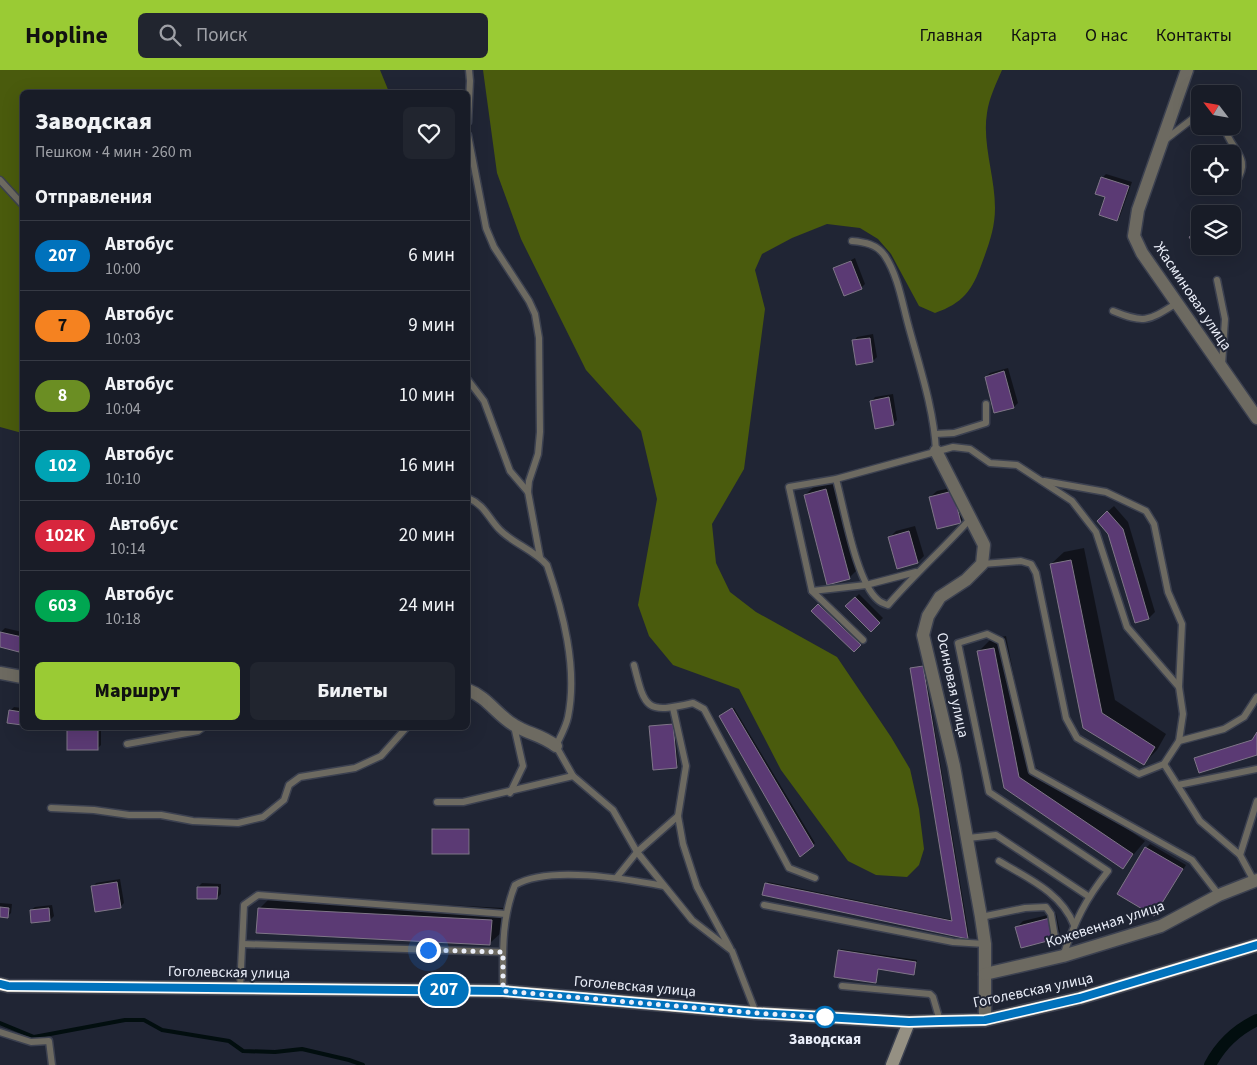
<!DOCTYPE html>
<html lang="ru">
<head>
<meta charset="utf-8">
<style>
  :root { --surface:#181c27; --page:#21252f; --text:#f1f3f6; --muted:#9fa1a7; --line:#363a44; --accent:#9acb34 }
  body { margin:0; font-family:"Source Sans 3",sans-serif; background:var(--page); color:var(--text); height:100vh; display:flex; flex-direction:column; font-size:19px; white-space:nowrap }
  * { box-sizing:border-box; margin:0 }
  p { font-size:16px; color:var(--muted) }
  .icon { flex:none; width:28px; height:28px; fill:none; stroke:currentColor; stroke-width:2; stroke-linecap:round; stroke-linejoin:round }
  .map { position:relative; flex:1; overflow:hidden }
  .details { position:absolute; left:20px; top:20px; width:450px; height:640px; display:flex; flex-direction:column; background:var(--surface); border-radius:8px; box-shadow:0 5px 20px #0002,0 0 0 1px var(--line) }
  .details>* { flex:none }
  .badge { padding:0 10px; border-radius:16px; font-size:18px; line-height:32px }
  .needle { width:32px; rotate:301deg }
  .tools { position:absolute; left:1191px; top:15px; display:grid; gap:10px }
  .tools a { display:grid; place-items:center; width:50px; height:50px; border-radius:8px; background:var(--surface); box-shadow:0 5px 20px #0002,0 0 0 1px var(--line); font-size:25px }
  .you { position:absolute; width:25px; height:25px; margin:-12px; border:4px solid #fff; border-radius:50%; background:#1a73e8; box-shadow:0 0 0 8px #1a73e833 }
  .map>.badge { position:absolute; translate:-50% -50%; box-shadow:0 0 0 2px #fff }
  h2 { padding:0 15px; font-size:19px; line-height:45px }
  .round { display:grid; place-items:center; flex:none; width:52px; height:52px; border-radius:8px; background:var(--page) }
  .summary { display:flex; align-items:center; justify-content:space-between; height:85px; padding:0 15px }
  h1 { font-size:24px; font-weight:800; line-height:38px }
  .primary-button { display:flex; gap:10px; margin-top:auto; padding:10px 15px }
  .primary-button a { flex:1; height:58px; border-radius:8px; background:var(--accent); color:#111; font-size:20px; font-weight:800; line-height:58px; text-align:center }
  .primary-button a+a { background:var(--page); color:var(--text) }
  ul { padding:0; list-style:none }
  li { display:flex; align-items:center; gap:15px; height:70px; padding:0 15px; border-top:1px solid var(--line) }
  li div { flex:1 }
  li b { display:block; font-size:19px }
  li em { font-style:normal }
  li .badge { min-width:55px; font-weight:700; text-align:center }
  header { display:flex; align-items:center; gap:30px; box-sizing:border-box; height:70px; padding:0 25px; background:var(--accent); color:#111 }
  header strong { font-size:24px }
  nav { display:flex; gap:28px; margin-inline-start:auto; font-size:18px }
  .search { width:350px; height:45px; background:var(--page); display:flex; align-items:center; gap:12px; box-sizing:border-box; padding:0 18px; border-radius:8px; color:var(--muted); font-size:19px }
  .map>svg:first-child { display:block }
  .forest { fill:#4a5b0d }
  .shadow { fill:#0007 }
  .lines { fill:none; stroke-linecap:round; stroke-linejoin:round }
  .stream { stroke:#020e0f; stroke-width:4 }
  .canal { stroke:#020e0f; stroke-width:12 }
  .building { fill:#5b3a74; stroke:#7f7688 }
  .lane-casing { stroke:#3c4150; stroke-width:9 }
  .street-casing { stroke:#3c4150; stroke-width:15 }
  .secondary-casing { stroke:#3c4150; stroke-width:15 }
  .primary-casing { stroke:#3c4150; stroke-width:15 }
  .lane { stroke:#6d6a61; stroke-width:6 }
  .street { stroke:#6d6a61; stroke-width:12 }
  .secondary { stroke:#959083; stroke-width:12 }
  .primary { stroke:#b5ae9d; stroke-width:12 }
  .line-casing { stroke:#fff; stroke-width:11 }
  .line { stroke:#0072bc; stroke-width:8 }
  .walk { stroke:#eaeef9; stroke-width:5; stroke-dasharray:0 9 }
  .stop-dot { fill:#fff; stroke:#0072bc; stroke-width:2.5 }
  .labels { text-anchor:middle; stroke-width:4; stroke-linejoin:round; paint-order:stroke }
  .street-label { font-size:15px; fill:#eaeef9; stroke:#202534 }
  .stop-label { font-size:15px; font-weight:bold; fill:#eaeef9; stroke:#202534 }
</style>
</head>
<body>
<header>
<strong>Hopline</strong>
<div class="search"><svg class="icon" aria-label="search" viewBox="0 0 24 24"><circle cx="10" cy="10" r="6"/><path d="M15 15l6 6"/></svg>Поиск</div>
<nav><a>Главная</a><a>Карта</a><a>О нас</a><a>Контакты</a></nav>
</header>
<div class="map">
<svg width="1257" height="995" viewBox="0 0 1257 995">
  <rect width="100%" height="100%" fill="#202534"/>
  <g class="forest">
    <path d="M0 0H380L389 22H22V363L0 357Z"/>
    <path d="M483 0H1002C996 14 989 28 987 43 982 74 995 106 995 138 995 158 989 174 982 193 972 221 963 233 935 243L919 236 891 184 878 169 860 158 827 154 792 168 762 184 755 200 765 239 744 399 712 454 716 493 730 522 756 542 837 587 891 667 910 699 919 739 924 779 919 795 907 807 876 805 848 791 781 700 739 619 673 595 649 566 638 535 657 429 641 361 586 300 521 169 497 103Z"/>
  </g>
  <g class="shadow">
    <path d="M1106 104 1132 112 1120 146 1117 150 1102 108Z"/>
    <path d="M855 188 865 214 861 218 834 199Z"/>
    <path d="M873 264 877 287 873 291 857 293 854 271 857 267Z"/>
    <path d="M1008 298 1018 333 1014 337 995 342 986 307 990 303Z"/>
    <path d="M893 324 897 350 893 354 872 331 875 327Z"/>
    <path d="M839 407 862 495 849 508 805 425 818 413Z"/>
    <path d="M959 416 966 446 960 452 930 427 937 421Z"/>
    <path d="M1114 436 1128 452 1155 542 1149 548 1136 552 1104 445Z"/>
    <path d="M915 456 924 486 918 492 890 467 896 461Z"/>
    <path d="M1084 478 1115 630 1166 664 1157 680 1144 693 1084 657 1051 494 1064 482Z"/>
    <path d="M859 524 883 548 871 560 847 536Z"/>
    <path d="M822 531 864 570 854 580 813 541Z"/>
    <path d="M5 558 22 562V577L18 580 0 576 1 562Z"/>
    <path d="M1006 566 1031 694 1145 771 1123 797 1005 717 979 581 991 569Z"/>
    <path d="M924 595 969 866 764 824 768 812 953 850 911 598Z"/>
    <path d="M14 637 22 638V654L9 652 10 641Z"/>
    <path d="M734 638 815 773 801 785 722 644Z"/>
    <path d="M674 653 678 695 676 697 650 657Z"/>
    <path d="M68 658H101V675L97 679Z"/>
    <path d="M435 758H470V781L468 783 434 760Z"/>
    <path d="M1150 774 1186 795 1154 845 1146 778Z"/>
    <path d="M120 809 124 833 120 837 93 817 96 813Z"/>
    <path d="M202 813 221 814V824L217 828 198 817Z"/>
    <path d="M272 826 504 838 503 861 490 873 259 839Z"/>
    <path d="M0 833 12 834 11 843 7 847 0 846Z"/>
    <path d="M52 835 54 846 50 850 31 840 35 837Z"/>
    <path d="M1056 843 1060 862 1054 868 1017 857 1023 851Z"/>
    <path d="M841 879 917 890 915 902 879 898 875 912 839 881Z"/>
  </g>
  <g class="lines">
    <path class="stream" d="M0 953 34 967 125 950H144L162 960 229 971 243 981 275 982 302 979 349 990 363 995"/>
    <path class="canal" d="M1210 995C1221 974 1236 960 1257 950"/>
  </g>
  <g class="building">
    <path d="M1101 107 1129 116 1117 151 1099 145 1105 127 1095 124Z"/>
    <path d="M1200 160V176H1208L1199 182 1189 167Z"/>
    <path d="M851 191 862 219 844 226 833 198Z"/>
    <path d="M870 268 873 292 856 295 852 270Z"/>
    <path d="M1004 301 1014 338 994 343 985 307Z"/>
    <path d="M889 327 894 355 875 359 870 331Z"/>
    <path d="M826 419 850 509 827 515 804 425Z"/>
    <path d="M953 421 961 453 937 459 929 427Z"/>
    <path d="M1107 441 1123 459 1149 549 1135 553 1108 464 1097 451Z"/>
    <path d="M909 461 918 493 897 499 888 467Z"/>
    <path d="M1071 490 1102 643 1155 677 1144 695 1083 658 1050 494Z"/>
    <path d="M855 527 880 553 871 562 845 536Z"/>
    <path d="M818 534 861 575 854 582 811 541Z"/>
    <path d="M0 562 22 567 19 582 0 577Z"/>
    <path d="M994 578 1019 707 1133 784 1123 799 1004 718 977 581Z"/>
    <path d="M923 596 968 869 762 825 765 813 952 851 910 598Z"/>
    <path d="M732 638 814 776 800 787 719 646Z"/>
    <path d="M9 640 22 642V655L7 653Z"/>
    <path d="M673 654 677 698 653 700 649 656Z"/>
    <rect x="67" y="658" width="31" height="22"/>
    <path d="M1257 662V685L1199 703 1194 688 1252 670Z"/>
    <rect x="432" y="759" width="37" height="25"/>
    <path d="M1145 777 1183 799 1154 846 1117 824Z"/>
    <path d="M117 812 121 838 95 842 91 816Z"/>
    <path d="M197 817H218L217 829H197Z"/>
    <path d="M0 837 9 838 8 848 0 847Z"/>
    <path d="M49 838 50 851 31 853 30 840Z"/>
    <path d="M258 838 492 850 490 875 256 863Z"/>
    <path d="M1050 848 1055 869 1021 878 1015 857Z"/>
    <path d="M838 880 916 892 914 905 878 899 876 913 834 907Z"/>
  </g>
  <g class="lines">
    <defs>
      <g id="lane">
        <path d="M468 52 470 11 469 0"/>
        <path d="M1224 56C1230 81 1253 86 1236 112"/>
        <path d="M468 65 486 158 494 177 529 231 535 244 539 268 540 362 538 384 529 411 528 422 540 487"/>
        <path d="M1165 70 1200 43"/>
        <path d="M0 110 22 134"/>
        <path d="M852 171C864 172 877 174 885 186 898 206 902 232 908 254 919 295 934 339 936 381"/>
        <path d="M1217 210 1225 249 1222 295"/>
        <path d="M1113 241C1145 254 1148 251 1177 233"/>
        <path d="M468 310 484 331 510 401 528 422"/>
        <path d="M935 364 954 363 986 353V334"/>
        <path d="M836 409C844 437 856 512 878 530 880 532 885 534 888 535 914 505 944 478 971 448"/>
        <path d="M1044 411 1106 422 1146 441 1154 454 1168 522 1182 554 1179 617"/>
        <path d="M468 428C485 435 488 448 500 460 514 474 534 480 547 495 563 542 578 598 568 647 566 657 560 667 556 676L573 706 613 740 637 782 692 850 732 881 756 943"/>
        <path d="M812 521 866 515 916 502"/>
        <path d="M863 570 812 521 789 417 836 409 953 377 970 379 990 393 1017 395 1072 431 1096 462 1127 557 1179 617 1183 644 1179 671 1164 694 1139 704 1077 668 1066 648 1036 503 1031 494 1021 491 982 494"/>
        <path d="M634 595C645 639 646 644 693 633L704 639 789 798 815 808"/>
        <path d="M673 638 686 696 678 746 683 774 697 817 730 878"/>
        <path d="M1179 671 1224 659 1244 647 1257 627"/>
        <path d="M127 674 198 661 202 658"/>
        <path d="M1164 694 1200 751 1240 785 1254 811"/>
        <path d="M1178 715 1257 699"/>
        <path d="M510 723 523 696 514 656"/>
        <path d="M437 732H463L573 706"/>
        <path d="M51 738 94 740 129 745H161L193 751 238 753 263 747 284 730 289 715 300 707 355 698 381 686 406 658"/>
        <path d="M968 768 996 765 1088 826"/>
        <path d="M1240 785 1257 731"/>
        <path d="M999 791C1027 808 1061 822 1074 855"/>
        <path d="M617 807 637 782 678 746"/>
        <path d="M764 835 953 872 985 874"/>
        <path d="M981 847 1025 838 1046 837 1051 844 1055 867"/>
        <path d="M243 874 503 882"/>
        <path d="M1063 886C1075 851 1085 830 1108 801L989 722 958 573 987 564 1001 571 1032 701 1192 790 1219 825"/>
        <path d="M842 916 930 924 933 927 940 951"/>
        <path d="M240 919 244 835 258 825 506 844"/>
        <path d="M503 921C503 885 501 849 515 815 549 795 626 809 664 816"/>
        <path d="M0 962 31 972 49 971 52 995"/>
      </g>
      <g id="street">
        <path d="M1187 0 1138 140 1134 166 1142 183 1257 348"/>
        <path d="M936 381 984 475 982 494 966 510 940 527 928 546 923 565 954 696 981 847 985 874V950"/>
        <path d="M0 603 22 607"/>
        <path d="M468 620C487 627 497 645 514 655 528 664 540 664 556 676"/>
        <path d="M985 904 1063 886 1161 856 1219 825 1257 810"/>
      </g>
      <path id="secondary" d="M892 995 909 952"/>
      <path id="primary" d="M0 914 8 916 503 921 756 943 909 952 940 951 985 950 1080 928 1257 875"/>
    </defs>
    <use href="#lane" class="lane-casing"/>
    <use href="#street" class="street-casing"/>
    <use href="#secondary" class="secondary-casing"/>
    <use href="#primary" class="primary-casing"/>
    <use href="#lane" class="lane"/>
    <use href="#street" class="street"/>
    <use href="#secondary" class="secondary"/>
    <use href="#primary" class="primary"/>
  </g>
  <g class="lines">
    <defs>
      <path id="line" d="M0 914 8 916 503 921 756 943 909 952 940 951 985 950 1080 928 1257 875"/>
    </defs>
    <use href="#line" class="line-casing"/>
    <use href="#line" class="line"/>
    <path class="walk" d="M428 880 503 882V921L756 943 833 948 825 947"/>
  </g>
  <circle class="stop-dot" cx="825" cy="947" r="10"/>
  <g class="labels">
    <g class="street-label">
      <text transform="translate(1193 226) rotate(56)" y="5">Жасминовая улица</text>
      <text transform="translate(953 615) rotate(78)" y="5">Осиновая улица</text>
      <text transform="translate(1105 854) rotate(-18)" y="5">Кожевенная улица</text>
      <text transform="translate(229 902) rotate(1)" y="5">Гоголевская улица</text>
      <text transform="translate(635 916) rotate(5)" y="5">Гоголевская улица</text>
      <text transform="translate(1033 920) rotate(-12)" y="5">Гоголевская улица</text>
    </g>
    <g class="stop-label">
      <text x="825" y="974">Заводская</text>
    </g>
  </g>
</svg>
<div class="tools">
<a><svg class="needle" viewBox="-14 -14 28 28"><path d="M0-13l5 13h-10z" fill="#e53935"/><path d="M0 13l5-13h-10z" fill="#9fa1a7"/></svg></a>
<a><svg class="icon" aria-label="locate" viewBox="0 0 24 24"><circle cx="12" cy="12" r="6"/><path d="M12 2v4M12 18v4M2 12h4M18 12h4"/></svg></a>
<a><svg class="icon" aria-label="layers" viewBox="0 0 24 24"><path d="M12 4l9 5-9 5-9-5zM3 14l9 5 9-5"/></svg></a>
</div>
<div class="you" style="left:428px;top:880px"></div>
<b class="badge" style="left:444px;top:920px;background:#0072bc;color:#fff">207</b>
<section class="details">
<div class="summary"><div><h1>Заводская</h1><p>Пешком · 4 мин · 260 m</p></div><a class="round"><svg class="icon" aria-label="heart" viewBox="0 0 24 24"><path d="M12 20l-8-8c-3-5 5-10 8-4 3-6 11-1 8 4z"/></svg></a></div>
<h2>Отправления</h2>
<ul>
<li><span class="badge" style="background:#0072bc;color:#fff">207</span><div><b>Автобус</b><p>10:00</p></div><em>6 мин</em></li>
<li><span class="badge" style="background:#f58220;color:#111">7</span><div><b>Автобус</b><p>10:03</p></div><em>9 мин</em></li>
<li><span class="badge" style="background:#6b8e23;color:#fff">8</span><div><b>Автобус</b><p>10:04</p></div><em>10 мин</em></li>
<li><span class="badge" style="background:#00a3b4;color:#fff">102</span><div><b>Автобус</b><p>10:10</p></div><em>16 мин</em></li>
<li><span class="badge" style="background:#d7263d;color:#fff">102К</span><div><b>Автобус</b><p>10:14</p></div><em>20 мин</em></li>
<li><span class="badge" style="background:#00a651;color:#fff">603</span><div><b>Автобус</b><p>10:18</p></div><em>24 мин</em></li>
</ul>
<div class="primary-button"><a>Маршрут</a><a>Билеты</a></div>
</section>
</div>
</body>
</html>
